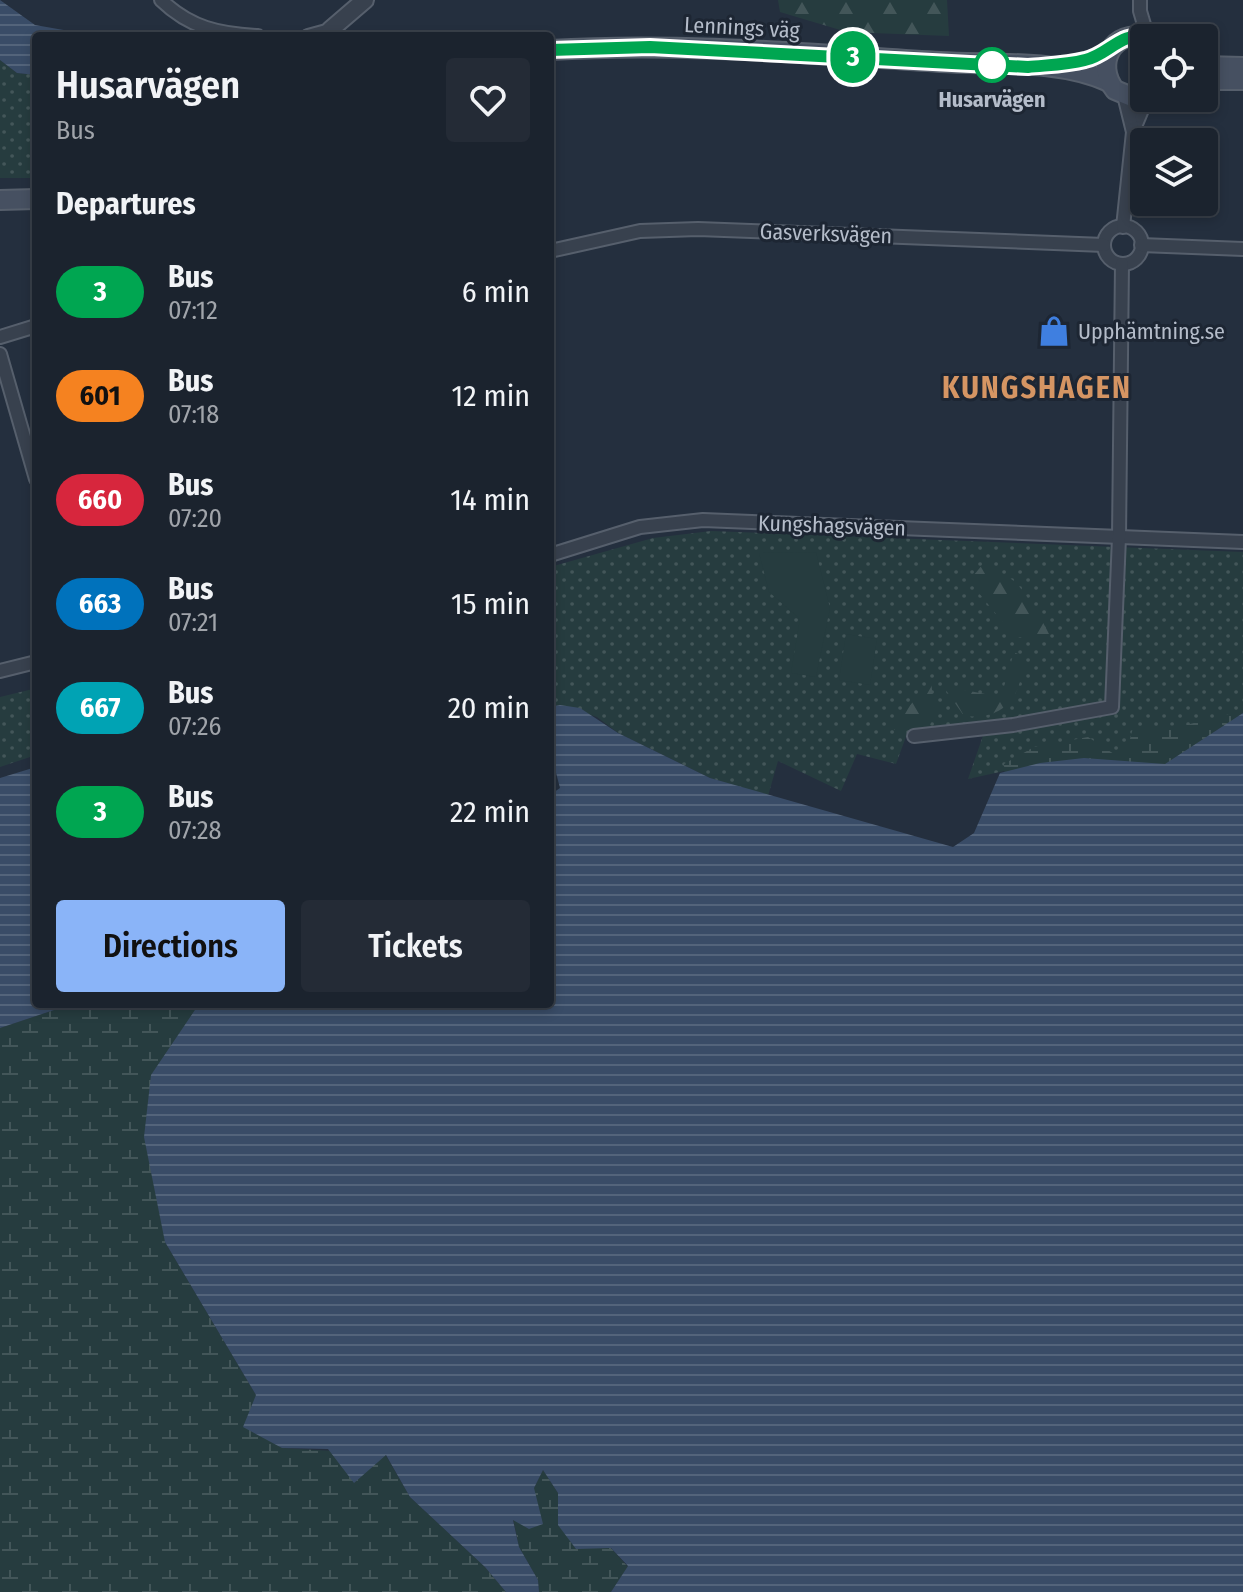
<!DOCTYPE html>
<html lang="en">
<head>
<meta charset="utf-8">
<style>
  :root { --surface:#1b232e; --page:#242b36; --text:#f1f3f6; --muted:#a0a4aa; --line:#39404a; --accent:#8ab4f8 }
  body { margin:0; font-family:"Fira Sans Condensed",sans-serif; background:var(--page); color:var(--text); height:100vh; display:flex; flex-direction:column; font-size:30px; white-space:nowrap }
  * { box-sizing:border-box; margin:0 }
  p { font-size:26px; color:var(--muted) }
  .icon { flex:none; width:44px; height:44px; fill:none; stroke:currentColor; stroke-width:2; stroke-linecap:round; stroke-linejoin:round }
  .map { position:relative; flex:1; overflow:hidden }
  .panel { position:absolute; left:32px; top:32px; width:522px; height:976px; display:flex; flex-direction:column; background:var(--surface); border-radius:8px; box-shadow:0 4px 12px #0003,0 0 0 2px var(--line) }
  .panel>* { flex:none }
  .badge { padding:0 16px; border-radius:26px; font-size:28px; line-height:52px }
  .tools { position:absolute; left:1130px; top:24px; display:grid; gap:16px }
  .tools a { display:grid; place-items:center; width:88px; height:88px; border-radius:8px; background:var(--surface); box-shadow:0 4px 12px #0003,0 0 0 2px var(--line); font-size:40px }
  .map>.badge { position:absolute; translate:-50% -50%; box-shadow:0 0 0 4px #fff }
  h2 { padding:0 24px; font-size:30px; line-height:72px }
  .round { display:grid; place-items:center; flex:none; width:84px; height:84px; border-radius:8px; background:var(--page) }
  .headline { display:flex; align-items:center; justify-content:space-between; height:136px; padding:0 24px }
  h1 { font-size:38px; font-weight:600; line-height:60px }
  .primary-button { display:flex; gap:16px; margin-top:auto; padding:16px 24px }
  .primary-button a { flex:1; height:92px; border-radius:8px; background:var(--accent); color:#111; font-size:32px; font-weight:600; line-height:92px; text-align:center }
  .primary-button a+a { background:var(--page); color:var(--text) }
  ul { padding:0; list-style:none }
  li { display:flex; align-items:center; gap:24px; height:104px; padding:0 24px }
  li div { flex:1 }
  li b { display:block; font-size:30px }
  li em { font-style:normal }
  li .badge { min-width:88px; font-weight:700; text-align:center }
  .map>svg:first-child { display:block }
  .grass { fill:url(#grass-dots) }
  .forest { fill:url(#forest-firs) }
  .wetland { fill:url(#wetland-marsh) }
  .garden { fill:#263c3f }
  .water { fill:url(#water-rules) }
  .lines { fill:none; stroke-linecap:round; stroke-linejoin:round }
  .minor-casing { stroke:#565f6c; stroke-width:16 }
  .tertiary-casing { stroke:#565f6c; stroke-width:20 }
  .secondary-casing { stroke:#565f6c; stroke-width:22 }
  .minor { stroke:#38414e; stroke-width:12 }
  .tertiary { stroke:#38414e; stroke-width:16 }
  .secondary { stroke:#465061; stroke-width:18 }
  .line-casing { stroke:#fff; stroke-width:18 }
  .line { stroke:#00a651; stroke-width:12 }
  .stop-dot { fill:#fff; stroke:#00a651; stroke-width:4 }
  .labels { text-anchor:middle; stroke-width:6; stroke-linejoin:round; paint-order:stroke }
  .street-label { font-size:22px; fill:#b4bcc9; stroke:#1d2633 }
  .stop-label { font-size:22px; font-weight:bold; fill:#b4bcc9; stroke:#1d2633 }
  .poi-label { font-size:22px; fill:#b4bcc9; stroke:#1d2633; text-anchor:start }
  .district-label { font-size:30px; font-weight:bold; letter-spacing:2px; fill:#d59563; stroke:#1d2633 }
</style>
</head>
<body>
<div class="map">
<svg width="1243" height="1592" viewBox="0 0 1243 1592">
  <defs>
    <pattern id="grass-dots" width="8" height="8" patternUnits="userSpaceOnUse" patternTransform="scale(2)"><rect width="8" height="8" fill="#263c3f"/><path d="M2 2h.1M6 6h.1" fill="none" stroke="#435659" stroke-width="1.8" stroke-linecap="round"/></pattern>
    <pattern id="forest-firs" width="22" height="20" patternUnits="userSpaceOnUse" patternTransform="scale(2)"><rect width="22" height="20" fill="#263c3f"/><path d="M5 1l3.5 6h-7zM16 11l3.5 6h-7z" fill="#435659"/></pattern>
    <pattern id="wetland-marsh" width="20" height="14" patternUnits="userSpaceOnUse" patternTransform="scale(2)"><rect width="20" height="14" fill="#263c3f"/><path d="M1 5h8M5 5V1M11 12h8M15 12V8" fill="none" stroke="#435659"/></pattern>
    <pattern id="water-rules" width="6" height="5" patternUnits="userSpaceOnUse" patternTransform="scale(2)"><rect width="6" height="5" fill="#394c67"/><path d="M0 2.5h6" fill="none" stroke="#53647b"/></pattern>
  </defs>
  <rect width="100%" height="100%" fill="#242f3e"/>
  <g class="grass">
    <path d="M0 60 17 73 36 75V178H0Z"/>
    <path d="M711 531 1243 552V713L1165 764 1040 763 968 779 986 727 907 734 896 764 857 754 841 791 778 761 768 796 710 778 618 733 597 717 560 705 550 707V567L653 538Z"/>
    <path d="M33 689 36 755 0 767V697Z"/>
  </g>
  <g class="forest">
    <path d="M778 0H947L949 36 847 32 780 12Z"/>
    <path d="M983 564C993 570 1009 575 1017 584 1025 592 1047 627 1051 639L1015 637 969 581Z"/>
    <path d="M1014 652 1025 658C1020 696 1007 720 964 716L943 686 1001 697Z"/>
    <path d="M931 681 935 716 929 726 894 730V712L906 710Z"/>
  </g>
  <g class="wetland">
    <path d="M1229 714 1243 719 1222 736 1219 727 1214 728 1216 736 1169 771 1005 787 1004 764 1034 747 1088 737 1114 754 1126 753 1133 728 1186 725Z"/>
    <path d="M72 1004H199L165 1242 256 1395 282 1448 385 1454 410 1497 485 1567 506 1592H0V1028Z"/>
    <path d="M543 1470 558 1493V1525L611 1548 628 1567 611 1592H539L538 1580 519 1547 513 1518 529 1529 534 1488Z"/>
  </g>
  <g class="garden">
    <path d="M816 552 830 608 816 677 791 673 800 619 769 592 759 553Z"/>
    <path d="M846 634 877 639 870 685 839 680Z"/>
  </g>
  <g class="water">
    <path d="M0 0 35 25 98 36H36V75L17 73 0 60Z"/>
    <path d="M560 705 580 708 618 733 710 778 953 847 974 833 1000 773 1040 763 1084 758 1165 764 1243 713V1592H611L628 1566 611 1548 576 1549 558 1525V1493L543 1470 534 1488 543 1524 529 1529 513 1520 519 1547 538 1580 539 1592H506L485 1567 410 1497 386 1455 354 1483 328 1449 282 1448 243 1427 256 1395 165 1242 144 1137 151 1075 199 1004H550V795L560 788 550 750V707Z"/>
    <path d="M36 767V1004H72L0 1028V778Z"/>
  </g>
  <g class="lines">
    <defs>
      <g id="minor">
        <path d="M161 0C190 28 219 34 258 36"/>
        <path d="M1140 0V11L1148 38"/>
        <path d="M308 36 330 30"/>
        <path d="M1134 129 1147 98"/>
        <circle cx="1123" cy="245" r="19"/>
        <path d="M1123 227 1133 132 1124 95"/>
        <path d="M1141 245 1243 249"/>
        <path d="M550 251 640 231 698 229 1104 245"/>
        <path d="M0 337 36 326"/>
        <path d="M0 354 36 479"/>
        <path d="M550 555 640 527 703 520 1243 542"/>
        <path d="M0 671 36 662"/>
        <path d="M914 736 1013 725 1112 707 1119 537 1122 264"/>
      </g>
      <path id="tertiary" d="M330 30 365 0"/>
      <g id="secondary">
        <path d="M550 50C680 42 811 54 940 62 993 65 1060 59 1109 82"/>
        <path d="M1204 66 1243 67"/>
        <path d="M1204 80H1243"/>
        <path d="M1144 96 1132 97 1115 90C1094 64 1113 28 1147 38"/>
        <path d="M0 200 36 199"/>
      </g>
    </defs>
    <use href="#minor" class="minor-casing"/>
    <use href="#tertiary" class="tertiary-casing"/>
    <use href="#secondary" class="secondary-casing"/>
    <use href="#minor" class="minor"/>
    <use href="#tertiary" class="tertiary"/>
    <use href="#secondary" class="secondary"/>
  </g>
  <g class="lines">
    <defs>
      <path id="line" d="M550 50 650 47 1028 67C1047 65 1066 65 1085 60 1109 55 1121 30 1148 38"/>
    </defs>
    <use href="#line" class="line-casing"/>
    <use href="#line" class="line"/>
  </g>
  <defs>
    <symbol id="shop-bare" viewBox="-9 -9 18 18"><path d="M-5-2.5h2.3a2.7 3.5 0 0 1 5.4 0H5L5.5 6h-11ZM-1.5-2.5h3a1.5 2.3 0 0 0-3 0Z" fill="#3f7fe0" stroke="#1d2633" stroke-width="2.5" paint-order="stroke"/></symbol>
  </defs>
  <g fill-rule="evenodd">
    <use href="#shop-bare" x="1032" y="309" width="44" height="44"/>
  </g>
  <circle class="stop-dot" cx="992" cy="65" r="16"/>
  <g class="labels">
    <g class="street-label">
      <text transform="translate(742 27) rotate(3)" y="8">Lennings väg</text>
      <text transform="translate(826 233) rotate(2)" y="8">Gasverksvägen</text>
      <text transform="translate(832 525) rotate(2)" y="8">Kungshagsvägen</text>
    </g>
    <g class="stop-label">
      <text x="992" y="107">Husarvägen</text>
    </g>
    <g class="poi-label">
      <text x="1078" y="339">Upphämtning.se</text>
    </g>
    <g class="district-label">
      <text x="1037" y="398">KUNGSHAGEN</text>
    </g>
  </g>
</svg>
<div class="tools">
<a><svg class="icon" aria-label="locate" viewBox="0 0 24 24"><circle cx="12" cy="12" r="6"/><path d="M12 2v4M12 18v4M2 12h4M18 12h4"/></svg></a>
<a><svg class="icon" aria-label="layers" viewBox="0 0 24 24"><path d="M12 4l9 5-9 5-9-5zM3 14l9 5 9-5"/></svg></a>
</div>
<b class="badge" style="left:853px;top:57px;background:#00a651;color:#fff">3</b>
<section class="panel">
<div class="headline"><div><h1>Husarvägen</h1><p>Bus</p></div><a class="round"><svg class="icon" aria-label="heart" viewBox="0 0 24 24"><path d="M12 20l-8-8c-3-5 5-10 8-4 3-6 11-1 8 4z"/></svg></a></div>
<h2>Departures</h2>
<ul>
<li><span class="badge" style="background:#00a651;color:#fff">3</span><div><b>Bus</b><p>07:12</p></div><em>6 min</em></li>
<li><span class="badge" style="background:#f58220;color:#111">601</span><div><b>Bus</b><p>07:18</p></div><em>12 min</em></li>
<li><span class="badge" style="background:#d7263d;color:#fff">660</span><div><b>Bus</b><p>07:20</p></div><em>14 min</em></li>
<li><span class="badge" style="background:#0072bc;color:#fff">663</span><div><b>Bus</b><p>07:21</p></div><em>15 min</em></li>
<li><span class="badge" style="background:#00a3b4;color:#fff">667</span><div><b>Bus</b><p>07:26</p></div><em>20 min</em></li>
<li><span class="badge" style="background:#00a651;color:#fff">3</span><div><b>Bus</b><p>07:28</p></div><em>22 min</em></li>
</ul>
<div class="primary-button"><a>Directions</a><a>Tickets</a></div>
</section>
</div>
</body>
</html>
